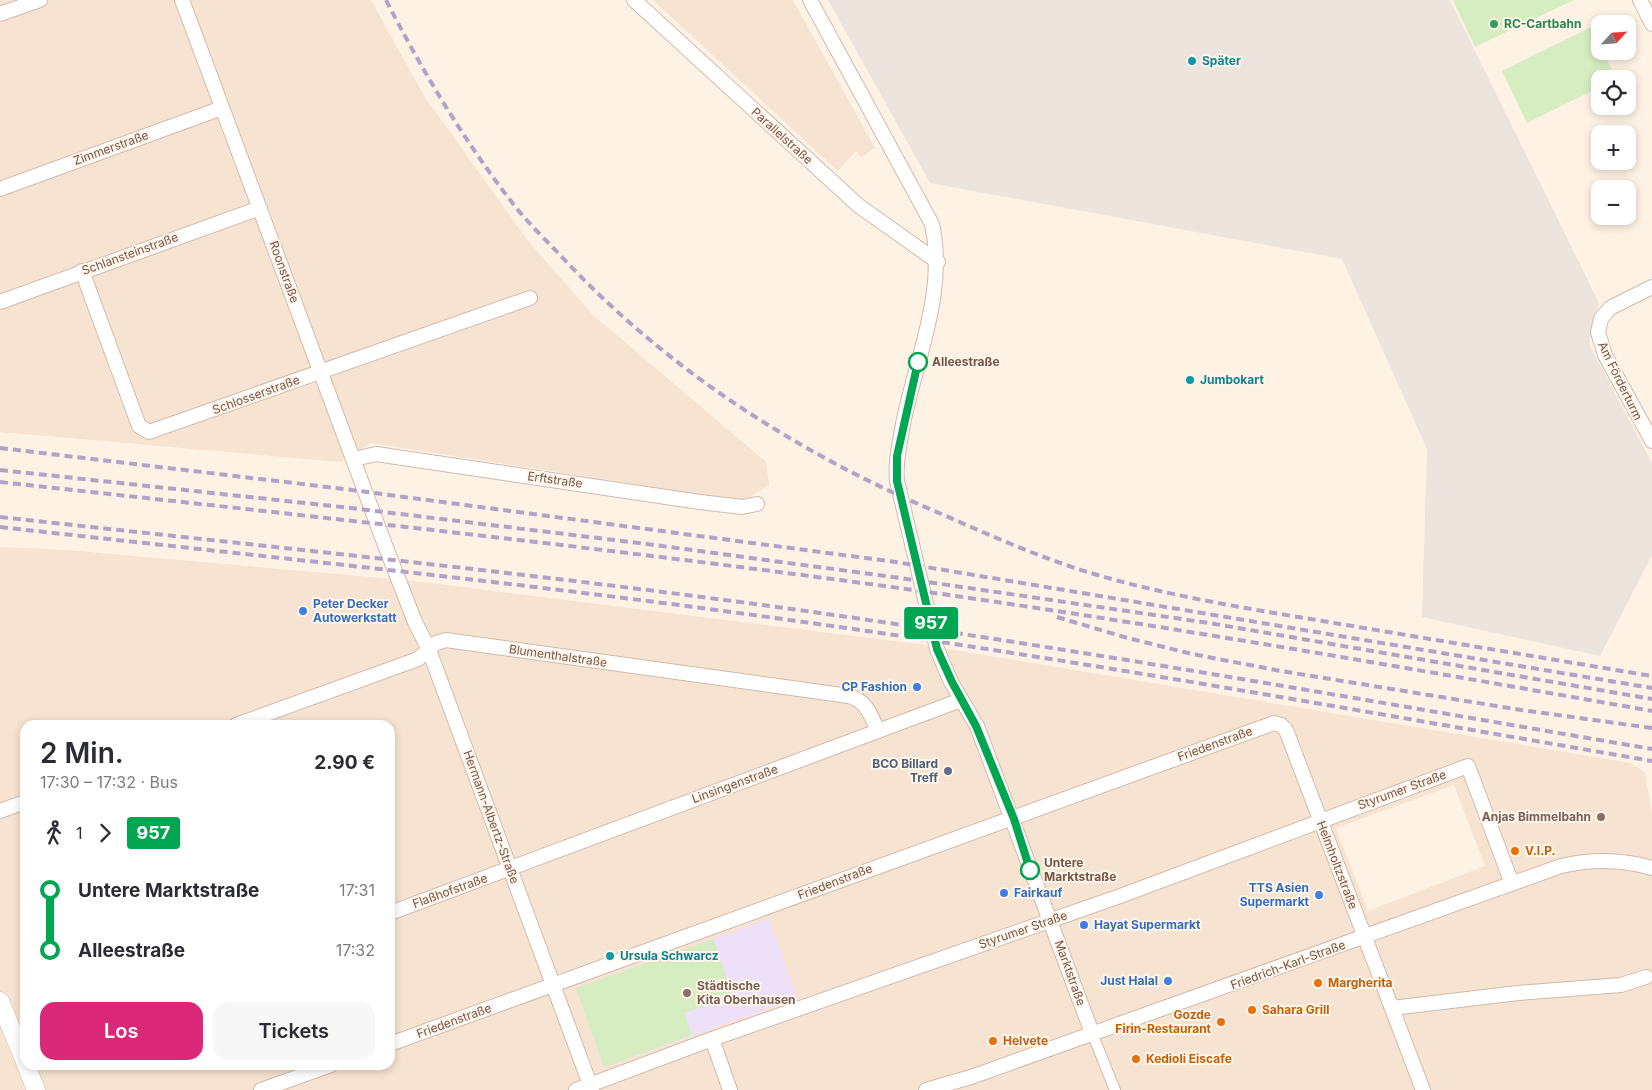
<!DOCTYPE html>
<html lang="de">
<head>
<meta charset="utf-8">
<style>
  :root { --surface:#fff; --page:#f7f7f7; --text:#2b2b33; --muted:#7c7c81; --accent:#db2777 }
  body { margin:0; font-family:Inter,sans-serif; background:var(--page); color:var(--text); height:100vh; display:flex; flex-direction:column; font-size:19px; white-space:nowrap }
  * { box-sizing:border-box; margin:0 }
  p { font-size:16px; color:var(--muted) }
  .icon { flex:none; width:28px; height:28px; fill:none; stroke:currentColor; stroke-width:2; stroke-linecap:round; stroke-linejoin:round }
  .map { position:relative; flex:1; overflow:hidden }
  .drawer { position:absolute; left:20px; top:720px; width:375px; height:350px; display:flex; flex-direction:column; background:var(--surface); border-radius:15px; box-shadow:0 2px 8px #0003 }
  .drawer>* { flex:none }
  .badge { padding:0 10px; border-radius:4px; font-size:18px; line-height:32px }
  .needle { width:32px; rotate:64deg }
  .fabs { position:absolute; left:1591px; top:15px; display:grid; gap:10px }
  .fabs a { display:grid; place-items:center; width:45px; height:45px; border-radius:10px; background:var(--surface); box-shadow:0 2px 8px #0003; font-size:25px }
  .map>.badge { position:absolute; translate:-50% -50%; box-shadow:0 0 0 2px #fff }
  .legs { display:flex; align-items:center; gap:8px; height:55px; padding:0 20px; font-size:16px }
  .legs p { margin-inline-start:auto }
  .head { display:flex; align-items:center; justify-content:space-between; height:85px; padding:0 20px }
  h1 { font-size:28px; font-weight:600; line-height:38px }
  .action { display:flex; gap:10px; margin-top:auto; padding:10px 20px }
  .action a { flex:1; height:58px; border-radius:15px; background:var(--accent); color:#fff; font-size:20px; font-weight:600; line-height:58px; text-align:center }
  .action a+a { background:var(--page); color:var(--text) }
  ul { padding:0 20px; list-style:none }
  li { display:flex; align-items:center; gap:18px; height:60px; font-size:19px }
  li i { display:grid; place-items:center; width:8px; height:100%; margin:0 6px; background:currentColor }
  li i::after { content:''; width:12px; height:12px; margin:-6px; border:4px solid; border-radius:50%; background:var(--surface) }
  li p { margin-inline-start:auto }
  li:first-child i { background:linear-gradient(#0000 50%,currentColor 0) }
  li:last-child i { background:linear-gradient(currentColor 50%,#0000 0) }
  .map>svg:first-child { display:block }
  .residential { fill:#f6e3d1; fill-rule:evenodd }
  .industrial { fill:#ede4de }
  .education { fill:#efe0fa }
  .green { fill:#d6edc1 }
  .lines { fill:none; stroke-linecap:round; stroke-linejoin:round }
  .pedestrian-casing { stroke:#d2baab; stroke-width:12 }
  .minor-casing { stroke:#d2baab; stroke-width:16 }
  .tertiary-casing { stroke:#d2baab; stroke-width:19 }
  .pedestrian { stroke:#fff; stroke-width:10 }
  .minor { stroke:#fff; stroke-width:14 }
  .tertiary { stroke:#fff; stroke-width:18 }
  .rail { stroke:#b3a1c8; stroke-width:4; stroke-dasharray:8 5; stroke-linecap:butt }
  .line-1-casing { stroke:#fff; stroke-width:11 }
  .line-1 { stroke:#00a651; stroke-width:8 }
  .leisure-dot { fill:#2e9e5b; stroke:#fff6eb; stroke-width:2 }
  .culture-dot { fill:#0f9aa8; stroke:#fff6eb; stroke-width:2 }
  .stop-1-dot { fill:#fff; stroke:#00a651; stroke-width:2.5 }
  .shop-dot { fill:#3f7fe0; stroke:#fff6eb; stroke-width:2 }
  .service-dot { fill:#5c6f8a; stroke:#fff6eb; stroke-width:2 }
  .education-dot { fill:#8d6e63; stroke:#fff6eb; stroke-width:2 }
  .food-dot { fill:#e8710a; stroke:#fff6eb; stroke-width:2 }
  .labels { text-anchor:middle; stroke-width:4; stroke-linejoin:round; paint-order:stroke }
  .leisure-label { font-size:12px; font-weight:bold; fill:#27864d; stroke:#fff6eb; text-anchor:start }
  .culture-label { font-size:12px; font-weight:bold; fill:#0d838f; stroke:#fff6eb; text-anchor:start }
  .street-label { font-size:12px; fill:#785547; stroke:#fff6eb }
  .stop-label { font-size:12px; font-weight:bold; fill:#785547; stroke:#fff6eb; text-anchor:start }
  .shop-label { font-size:12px; font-weight:bold; fill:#366cbe; stroke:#fff6eb; text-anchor:start }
  .service-label { font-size:12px; font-weight:bold; fill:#4e5e75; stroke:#fff6eb; text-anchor:end }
  .education-label { font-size:12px; font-weight:bold; fill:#785e54; stroke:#fff6eb; text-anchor:end }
  .food-label { font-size:12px; font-weight:bold; fill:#c56008; stroke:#fff6eb; text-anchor:start }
</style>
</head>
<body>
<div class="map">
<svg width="1652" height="1090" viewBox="0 0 1652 1090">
  <rect width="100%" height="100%" fill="#fef2e4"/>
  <g class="residential">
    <path d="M0 0H371L423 94 529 242 593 315 766 462 769 485 743 501 371 443 340 462 0 432Z"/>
    <path d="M653 0H793L875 148 861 157 856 151 838 171Z"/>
    <path d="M0 547 67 550 415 581 918 644 1631 763 1645 772 1652 814V1090H0ZM25 725H390V1065H25ZM1454 785 1485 866 1368 911 1336 828Z"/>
  </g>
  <path class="industrial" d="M828 0H1450L1599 303 1589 344 1652 463V555L1600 656 1422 617 1427 449 1342 259 930 183Z"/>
  <path class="education" d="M769 919 797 998 604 1067 576 988Z"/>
  <g class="green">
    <path d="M1453 0H1574L1475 47Z"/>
    <path d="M1591 27 1600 46V51H1603L1616 79H1600V87L1527 123 1502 71Z"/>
    <path d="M713 939 733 996 684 1013 692 1035 604 1067 576 988Z"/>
  </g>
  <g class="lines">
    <defs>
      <path id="pedestrian" d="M1092 1033 1115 1090"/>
      <g id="minor">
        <path d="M182 0 385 545 415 622 429 650 592 1090"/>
        <path d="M634 0 859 206 938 262"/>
        <path d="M810 0 932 224C947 291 916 359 903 424 900 443 895 461 897 481L937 649 951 682 977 726 1092 1033"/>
        <path d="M1640 0 1652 24"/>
        <path d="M0 14 40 0"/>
        <path d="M0 189 222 108"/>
        <path d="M82 271 139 426 149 432 530 298"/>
        <path d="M1652 287 1610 308 1601 319 1598 332 1605 355 1652 441"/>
        <path d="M0 302 260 208"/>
        <path d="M354 459 376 454 700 502 742 507 757 504"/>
        <path d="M236 725 418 659 436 643 446 640 849 696C867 701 871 716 878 731"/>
        <path d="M0 811 25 802"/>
        <path d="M390 913 961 700"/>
        <path d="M1392 1008 1518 993 1621 985 1646 977"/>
        <path d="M712 1039 730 1090"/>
        <path d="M390 1044 1274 723 1281 725 1286 730 1423 1090"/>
        <path d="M261 1090 331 1065"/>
        <path d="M576 1090 712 1039 1123 895 1468 766 1512 884"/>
        <path d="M926 1090 971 1077 1561 866C1591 859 1622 859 1652 868"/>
      </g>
      <g id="tertiary">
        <path d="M0 1001 25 1062"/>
        <path d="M26 1065 36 1090"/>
      </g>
    </defs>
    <use href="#pedestrian" class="pedestrian-casing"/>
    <use href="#minor" class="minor-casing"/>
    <use href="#tertiary" class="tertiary-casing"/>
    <use href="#pedestrian" class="pedestrian"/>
    <use href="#minor" class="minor"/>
    <use href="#tertiary" class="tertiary"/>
    <g class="rail">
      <path d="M386 0C423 72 464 141 514 205 528 223 545 239 560 255 668 371 800 455 946 516 996 538 1048 561 1101 576 1181 599 1264 611 1346 625 1448 642 1550 659 1652 676"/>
      <path d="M0 448 344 489 896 562 1652 688"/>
      <path d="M0 470 351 508 647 544 900 578 1209 623 1652 699"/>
      <path d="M0 482C300 515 600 547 899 588 1151 623 1402 667 1652 711"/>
      <path d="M0 517C280 548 562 576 841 616 1112 655 1382 703 1652 749"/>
      <path d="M0 527C258 556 517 582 775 618 1068 658 1360 711 1652 761"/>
      <path d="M1057 617 1124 637 1192 654 1281 671 1521 710 1652 728"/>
    </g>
  </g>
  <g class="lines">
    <defs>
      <path id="line-1" d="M918 362 897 456V481L937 649 952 682 976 726 1014 819 1030 870"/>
    </defs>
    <use href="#line-1" class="line-1-casing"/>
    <use href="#line-1" class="line-1"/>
  </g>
  <circle class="leisure-dot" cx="1494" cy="24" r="5"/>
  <g class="culture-dot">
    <circle cx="1192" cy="61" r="5"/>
    <circle cx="1190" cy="380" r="5"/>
    <circle cx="610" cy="956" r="5"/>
  </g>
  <g class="stop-1-dot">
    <circle cx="918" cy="362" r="9"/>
    <circle cx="1030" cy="870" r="9"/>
  </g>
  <g class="shop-dot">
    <circle cx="303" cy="611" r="5"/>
    <circle cx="917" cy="687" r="5"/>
    <circle cx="1004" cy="893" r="5"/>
    <circle cx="1319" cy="895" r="5"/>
    <circle cx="1084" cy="925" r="5"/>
    <circle cx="1168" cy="981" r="5"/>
  </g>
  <circle class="service-dot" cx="948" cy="771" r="5"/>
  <g class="education-dot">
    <circle cx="1601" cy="817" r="5"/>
    <circle cx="687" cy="993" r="5"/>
  </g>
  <g class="food-dot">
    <circle cx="1515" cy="851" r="5"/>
    <circle cx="1318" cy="983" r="5"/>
    <circle cx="1252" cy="1010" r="5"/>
    <circle cx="1221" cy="1022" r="5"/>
    <circle cx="993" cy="1041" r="5"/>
    <circle cx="1136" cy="1059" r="5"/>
  </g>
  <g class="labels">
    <g class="leisure-label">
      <text x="1504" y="28">RC-Cartbahn</text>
    </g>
    <g class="culture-label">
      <text x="1202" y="65">Später</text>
      <text x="1200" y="384">Jumbokart</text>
      <text x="620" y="960">Ursula Schwarcz</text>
    </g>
    <g class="street-label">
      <text transform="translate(782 136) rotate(42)" y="4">Parallelstraße</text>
      <text transform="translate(111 148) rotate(-20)" y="4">Zimmerstraße</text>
      <text transform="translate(130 254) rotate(-20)" y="4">Schlansteinstraße</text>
      <text transform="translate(284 272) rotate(70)" y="4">Roonstraße</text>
      <text transform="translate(1620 381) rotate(64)" y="4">Am Förderturm</text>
      <text transform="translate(256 395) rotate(-20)" y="4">Schlosserstraße</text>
      <text transform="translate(555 480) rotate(8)" y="4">Erftstraße</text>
      <text transform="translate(558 656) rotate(8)" y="4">Blumenthalstraße</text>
      <text transform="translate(1215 744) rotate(-20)" y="4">Friedenstraße</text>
      <text transform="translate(735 784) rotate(-20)" y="4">Linsingenstraße</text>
      <text transform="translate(1402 790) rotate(-20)" y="4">Styrumer Straße</text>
      <text transform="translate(491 817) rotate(70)" y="4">Hermann-Albertz-Straße</text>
      <text transform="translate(1337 865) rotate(69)" y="4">Helmholtzstraße</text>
      <text transform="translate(835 882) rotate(-21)" y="4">Friedenstraße</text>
      <text transform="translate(450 891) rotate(-20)" y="4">Flaßhofstraße</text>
      <text transform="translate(1023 930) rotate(-19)" y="4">Styrumer Straße</text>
      <text transform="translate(1288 965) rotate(-20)" y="4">Friedrich-Karl-Straße</text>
      <text transform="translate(1070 973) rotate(70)" y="4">Marktstraße</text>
      <text transform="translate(454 1021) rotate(-20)" y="4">Friedenstraße</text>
    </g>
    <g class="stop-label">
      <text x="932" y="366">Alleestraße</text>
      <text x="1044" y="867">Untere<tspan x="1044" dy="14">Marktstraße</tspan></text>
    </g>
    <g class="shop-label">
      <text x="313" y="608">Peter Decker<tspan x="313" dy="14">Autowerkstatt</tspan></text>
      <text x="907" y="691" text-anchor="end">CP Fashion</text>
      <text x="1309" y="892" text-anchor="end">TTS Asien<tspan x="1309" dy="14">Supermarkt</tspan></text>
      <text x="1014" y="897">Fairkauf</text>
      <text x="1094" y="929">Hayat Supermarkt</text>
      <text x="1158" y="985" text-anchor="end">Just Halal</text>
    </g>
    <g class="service-label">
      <text x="938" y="768">BCO Billard<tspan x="938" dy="14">Treff</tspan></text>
    </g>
    <g class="education-label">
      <text x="1591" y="821">Anjas Bimmelbahn</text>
      <text x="697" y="990" text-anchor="start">Städtische<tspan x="697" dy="14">Kita Oberhausen</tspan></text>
    </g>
    <g class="food-label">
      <text x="1525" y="855">V.I.P.</text>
      <text x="1328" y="987">Margherita</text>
      <text x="1262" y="1014">Sahara Grill</text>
      <text x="1211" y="1019" text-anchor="end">Gozde<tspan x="1211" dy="14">Firin-Restaurant</tspan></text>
      <text x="1003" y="1045">Helvete</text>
      <text x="1146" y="1063">Kedioli Eiscafe</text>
    </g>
  </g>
</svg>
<div class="fabs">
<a><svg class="needle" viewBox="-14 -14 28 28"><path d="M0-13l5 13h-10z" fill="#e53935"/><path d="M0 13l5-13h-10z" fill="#7c7c81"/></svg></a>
<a><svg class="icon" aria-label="locate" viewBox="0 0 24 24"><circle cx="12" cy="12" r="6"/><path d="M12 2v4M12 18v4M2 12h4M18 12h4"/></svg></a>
<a>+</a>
<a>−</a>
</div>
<b class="badge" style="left:931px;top:623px;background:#00a651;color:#fff">957</b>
<section class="drawer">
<div class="head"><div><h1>2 Min.</h1><p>17:30 – 17:32 · Bus</p></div><b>2.90 €</b></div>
<div class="legs"><svg class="icon" aria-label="walk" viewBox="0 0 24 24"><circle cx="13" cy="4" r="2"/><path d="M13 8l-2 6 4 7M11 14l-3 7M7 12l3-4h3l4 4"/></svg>1<svg class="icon" aria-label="forward" viewBox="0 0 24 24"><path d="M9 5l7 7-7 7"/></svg><b class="badge" style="background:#00a651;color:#fff">957</b></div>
<ul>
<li><i style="color:#00a651"></i><b>Untere Marktstraße</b><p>17:31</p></li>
<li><i style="color:#00a651"></i><b>Alleestraße</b><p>17:32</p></li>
</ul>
<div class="action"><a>Los</a><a>Tickets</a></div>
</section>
</div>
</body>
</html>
